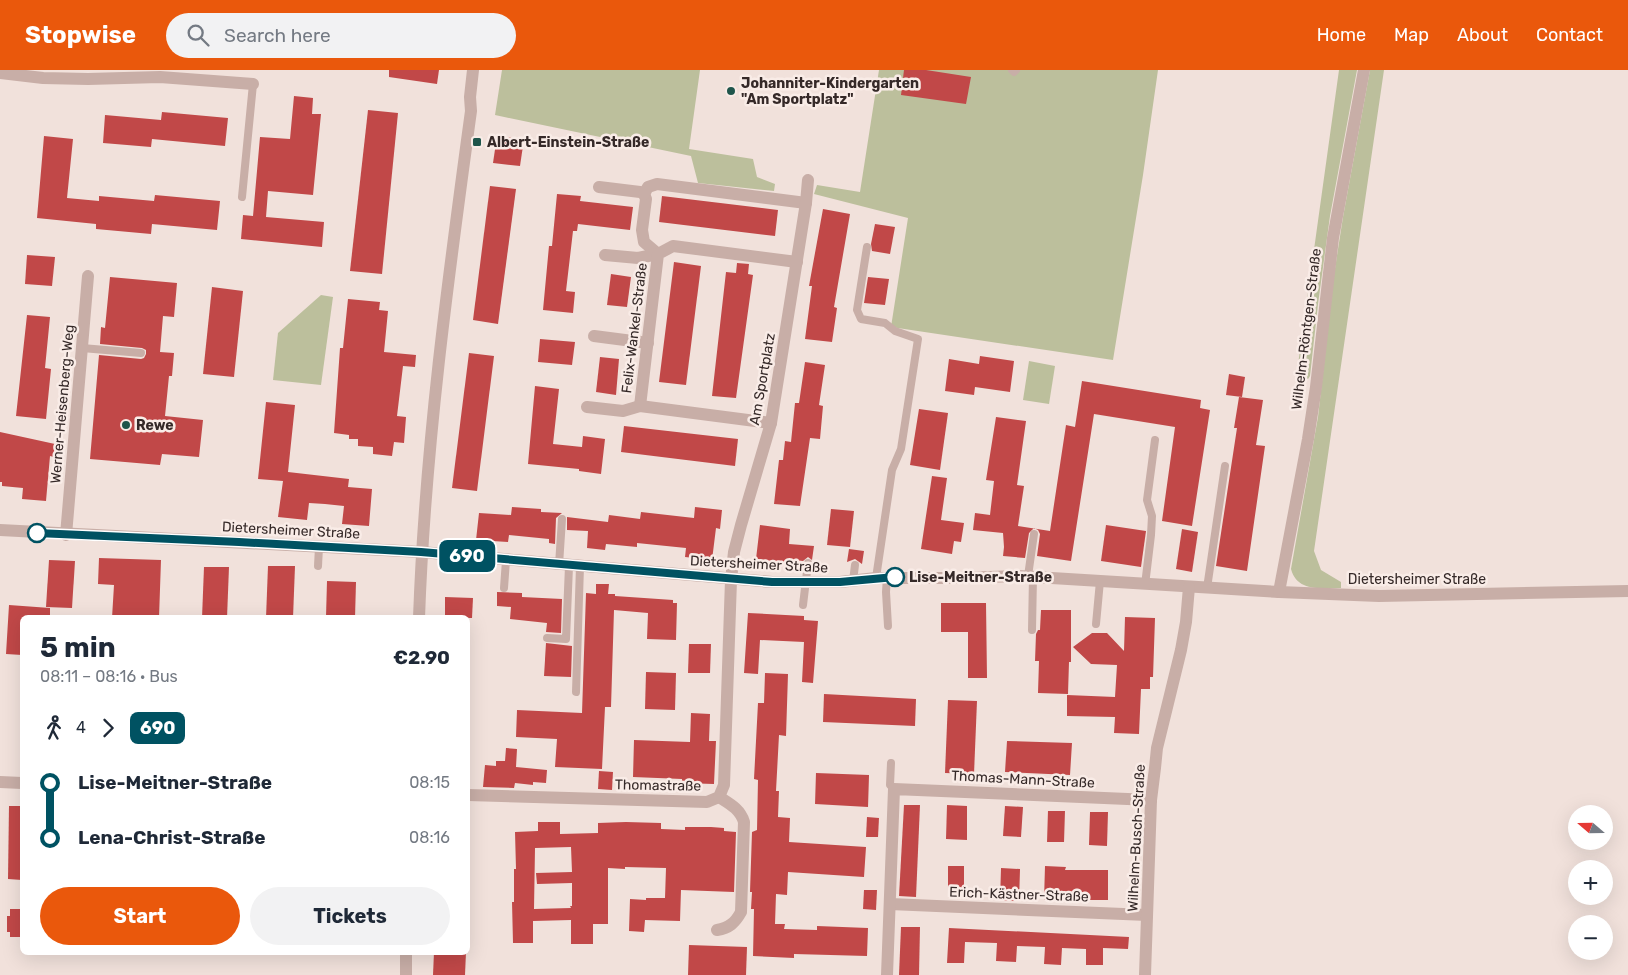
<!DOCTYPE html>
<html lang="en">
<head>
<meta charset="utf-8">
<style>
  :root { --surface:#fff; --page:#f2f2f3; --text:#1f2937; --muted:#747a83; --accent:#ea580c }
  body { margin:0; font-family:Rubik,sans-serif; background:var(--page); color:var(--text); height:100vh; display:flex; flex-direction:column; font-size:19px; white-space:nowrap }
  * { box-sizing:border-box; margin:0 }
  p { font-size:16px; color:var(--muted) }
  .icon { flex:none; width:28px; height:28px; fill:none; stroke:currentColor; stroke-width:2; stroke-linecap:round; stroke-linejoin:round }
  .map { position:relative; flex:1; overflow:hidden }
  .details { position:absolute; left:20px; top:545px; width:450px; height:340px; display:flex; flex-direction:column; background:var(--surface); border-radius:8px; box-shadow:0 5px 20px #0002 }
  .details>* { flex:none }
  .badge { padding:0 10px; border-radius:8px; font-size:18px; line-height:32px }
  .needle { width:32px; rotate:290deg }
  .controls { position:absolute; left:1568px; top:735px; display:grid; gap:10px }
  .controls a { display:grid; place-items:center; width:45px; height:45px; border-radius:50%; background:var(--surface); box-shadow:0 5px 20px #0002; font-size:25px }
  .map>.badge { position:absolute; translate:-50% -50%; box-shadow:0 0 0 2px #fff }
  .legs { display:flex; align-items:center; gap:8px; height:55px; padding:0 20px; font-size:16px }
  .legs p { margin-inline-start:auto }
  .head { display:flex; align-items:center; justify-content:space-between; height:85px; padding:0 20px }
  h1 { font-size:28px; font-weight:700; line-height:38px }
  .cta { display:flex; gap:10px; margin-top:auto; padding:10px 20px }
  .cta a { flex:1; height:58px; border-radius:30px; background:var(--accent); color:#fff; font-size:20px; font-weight:700; line-height:58px; text-align:center }
  .cta a+a { background:var(--page); color:var(--text) }
  ul { padding:0 20px; list-style:none }
  li { display:flex; align-items:center; gap:18px; height:55px; font-size:19px }
  li i { display:grid; place-items:center; width:8px; height:100%; margin:0 6px; background:currentColor }
  li i::after { content:''; width:12px; height:12px; margin:-6px; border:4px solid; border-radius:50%; background:var(--surface) }
  li p { margin-inline-start:auto }
  li:first-child i { background:linear-gradient(#0000 50%,currentColor 0) }
  li:last-child i { background:linear-gradient(currentColor 50%,#0000 0) }
  header { display:flex; align-items:center; gap:30px; box-sizing:border-box; height:70px; padding:0 25px; background:var(--accent); color:#fff }
  header strong { font-size:24px }
  nav { display:flex; gap:28px; margin-inline-start:auto; font-size:18px }
  .search { width:350px; height:45px; background:var(--page); display:flex; align-items:center; gap:12px; box-sizing:border-box; padding:0 18px; border-radius:28px; color:var(--muted); font-size:19px }
  .map>svg:first-child { display:block }
  .green { fill:#bcbf9c }
  .building { fill:#c14848; fill-rule:evenodd }
  .lines { fill:none; stroke-linecap:round; stroke-linejoin:round }
  .service { stroke:#c8aea7; stroke-width:8 }
  .minor { stroke:#c8aea7; stroke-width:12 }
  .line-1-casing { stroke:#fff; stroke-width:11 }
  .line-1 { stroke:#005262; stroke-width:8 }
  .poi-dot { fill:#1f554b; stroke:#f9ece7; stroke-width:2 }
  .stop-1-dot { fill:#fff; stroke:#005262; stroke-width:2.5 }
  .labels { text-anchor:middle; stroke-width:5; stroke-linejoin:round; paint-order:stroke }
  .poi-label { font-size:14px; font-weight:bold; fill:#352928; stroke:#f9ece7; text-anchor:start }
  .street-label { font-size:14px; fill:#352928; stroke:#f9ece7 }
  .stop-label { font-size:14px; font-weight:bold; fill:#352928; stroke:#f9ece7; text-anchor:start }
</style>
</head>
<body>
<header>
<strong>Stopwise</strong>
<div class="search"><svg class="icon" aria-label="search" viewBox="0 0 24 24"><circle cx="10" cy="10" r="6"/><path d="M15 15l6 6"/></svg>Search here</div>
<nav><a>Home</a><a>Map</a><a>About</a><a>Contact</a></nav>
</header>
<div class="map">
<svg width="1628" height="905" viewBox="0 0 1628 905">
  <rect width="100%" height="100%" fill="#f1e1db"/>
  <g class="green">
    <path d="M502 0H700L689 79 753 89 757 107 775 114 774 121 698 113 691 86 495 45Z"/>
    <path d="M879 0H1158L1143 105 1113 290 891 257 908 148 814 124 817 115 860 122Z"/>
    <path d="M1339 0H1357L1330 146 1318 234 1310 306 1308 309H1296Z"/>
    <path d="M1370 0H1384L1314 481 1321 500 1341 512V518C1321 518 1297 522 1291 499L1318 347 1334 205 1343 147Z"/>
    <path d="M321 225 333 227 321 315 273 310 278 263Z"/>
    <path d="M1029 291 1055 296 1049 334 1023 330Z"/>
  </g>
  <g class="building">
    <path d="M389 0H439L437 14 389 7Z"/>
    <path d="M904 0H926L971 7 966 34 901 25Z"/>
    <path d="M294 26 313 28 312 44H321L313 125 268 121 266 147 324 152 322 177 241 169 243 145 253 146 260 67 290 69Z"/>
    <path d="M368 40 398 43 382 204 350 201Z"/>
    <path d="M162 42 228 48 225 76 152 69 151 77 103 73 105 45 161 50Z"/>
    <path d="M44 66 73 69 67 128 99 131V126L154 131 155 125 220 131 217 160 152 154 151 164 96 159V154L37 148Z"/>
    <path d="M497 66 524 69 520 96 493 93Z"/>
    <path d="M490 116 516 119 498 254 473 250Z"/>
    <path d="M557 124 581 126 580 131 633 137 630 160 578 154 577 161H573L566 221 575 222 573 243 543 240 549 176H552Z"/>
    <path d="M662 126 778 140 775 166 659 152Z"/>
    <path d="M823 139 850 144 834 237 837 238 832 272 805 269 812 216H809Z"/>
    <path d="M875 154 895 157 890 184 872 181 871 174Z"/>
    <path d="M27 185 55 187 52 216 25 214Z"/>
    <path d="M674 192 701 196 686 315 659 312Z"/>
    <path d="M737 193 749 194 748 204 753 205 736 328 712 326 726 202 736 203Z"/>
    <path d="M611 204 631 207 627 237 607 235Z"/>
    <path d="M110 207 177 213 174 247 163 246 160 282 174 283 172 306H169L165 346 203 350 199 387 162 384 160 395 90 389 99 285 141 289 144 288 146 284V280L142 278 100 274 101 257 105 258Z"/>
    <path d="M868 207 889 209 885 235 864 233Z"/>
    <path d="M212 217 243 221 234 307 203 304Z"/>
    <path d="M348 229 380 232 379 240 388 241 384 282 416 285 415 297 403 296 397 346 406 347 404 373 394 372 392 386 373 384V377L358 376V369H349V365L334 363 340 278H343Z"/>
    <path d="M27 245 50 247 45 298 51 299 46 349 16 346Z"/>
    <path d="M540 269 575 272 572 295 538 292Z"/>
    <path d="M469 283 494 286 477 421 452 418Z"/>
    <path d="M980 286 1014 291 1010 322 975 317 974 325 945 321 949 289 979 294Z"/>
    <path d="M600 287 619 289 616 325 596 322Z"/>
    <path d="M805 292 825 295 819 335 823 336 820 369 810 368 800 436 774 434 779 390H783L785 371 791 372 795 333H799Z"/>
    <path d="M1229 304 1245 307 1242 327 1226 325Z"/>
    <path d="M1082 311 1201 330 1200 338 1210 340 1192 456 1162 451 1175 357 1094 344 1071 491 1037 486 1040 464 1038 460 1034 458 1029 463 1025 488 1003 486 1004 477 1003 463 973 460 975 443 990 445 994 411 986 410 996 347 1026 351 1017 415 1024 416 1018 456 1050 461 1066 355 1075 357Z"/>
    <path d="M535 316 559 319 553 374 582 377 583 366 605 369 601 404 579 401V399L528 394Z"/>
    <path d="M1239 327 1263 330 1256 375 1265 376 1247 501 1216 496 1237 358H1234Z"/>
    <path d="M266 332 295 335 288 402 349 409 348 417 372 419 369 456 342 454 344 436 325 434 309 433 307 450 278 447 283 411 258 409Z"/>
    <path d="M919 339 948 343 940 400 910 395Z"/>
    <path d="M624 356 738 369 735 396 621 382Z"/>
    <path d="M0 362 55 374 54 387 50 386 46 431 22 429 23 418 2 416V412H0Z"/>
    <path d="M932 406 947 408 941 450 964 453 961 472 954 471 952 484 921 479Z"/>
    <path d="M512 437 541 439V442L562 443 556 448 555 474 549 473V469L509 465 508 472 476 470 479 443 511 445Z"/>
    <path d="M695 437 722 440 720 459 716 458 712 490 685 487 686 478 637 473V477L606 474 605 480 587 478 588 461 567 460V447L608 452 609 445 640 449 641 442 694 448Z"/>
    <path d="M831 439 854 441 850 477 827 475Z"/>
    <path d="M760 455 790 459 789 474 814 476 812 490 808 487 803 491 787 489V493L756 489Z"/>
    <path d="M1106 455 1146 461 1141 497 1101 491Z"/>
    <path d="M1182 459 1198 462 1192 502 1176 499Z"/>
    <path d="M849 479 864 481 862 494 855 489 847 492Z"/>
    <path d="M99 488 161 490 159 548H112L114 515 98 514Z"/>
    <path d="M49 490 75 491 72 538 46 537Z"/>
    <path d="M268 496H295L293 548H266Z"/>
    <path d="M204 497H229L227 548H202Z"/>
    <path d="M327 511 356 512 355 548 326 547Z"/>
    <path d="M596 514H609L608 524H615V526L673 530V533H677L676 570 647 569 648 543 614 540 611 637H605L602 699 555 697 557 669 516 667 517 640 582 643 586 523 596 524Z"/>
    <path d="M497 522 522 523V527L562 529 561 563 546 562 547 553 510 549 511 537 497 536Z"/>
    <path d="M445 527 473 528 472 548H445Z"/>
    <path d="M941 533H986L987 608H968V562H941Z"/>
    <path d="M9 535 50 538V548H22V585L6 584Z"/>
    <path d="M1041 540H1071V592H1069L1068 624 1038 623 1039 591H1035L1036 564 1038 560H1040Z"/>
    <path d="M748 543 804 546V550L818 551 813 613 802 612 804 572 760 570 758 604 744 603Z"/>
    <path d="M1125 547 1155 548 1153 607H1150V619H1141L1139 664 1114 663 1115 647 1067 646V625L1115 627 1117 595 1091 594 1073 577 1092 563H1107L1124 581Z"/>
    <path d="M546 573 572 576 571 607 544 606Z"/>
    <path d="M689 574H711L710 603H688Z"/>
    <path d="M646 602 676 603 675 640 645 639Z"/>
    <path d="M765 603 788 604 786 666 779 665 776 721H779L778 747 790 748 789 772 866 777 864 807 788 802 787 825 776 824 775 854H785L784 859 817 860V856L868 858 867 886 794 884V888L753 886 754 839H751L752 822H750L752 762 757 760 758 710 754 709 758 633H764Z"/>
    <path d="M824 624 916 629 915 656 823 652Z"/>
    <path d="M948 630 977 631 974 704 945 703Z"/>
    <path d="M691 643 710 644 709 671H716L714 714 682 713V709L633 707 634 670 690 672Z"/>
    <path d="M1007 671 1072 673 1070 705 1005 702Z"/>
    <path d="M506 678 517 679 516 697 547 700 546 713 533 712V715L515 713 514 718 483 717 485 695 496 696V691H505Z"/>
    <path d="M599 701 613 702 612 720 598 719Z"/>
    <path d="M816 703 869 705 868 737 815 734Z"/>
    <path d="M904 735H920L916 827 899 826Z"/>
    <path d="M947 735 967 736V770L946 769Z"/>
    <path d="M9 736H22V810L8 809Z"/>
    <path d="M1005 736 1023 737 1021 767 1003 766Z"/>
    <path d="M1048 741H1065L1064 772H1047Z"/>
    <path d="M1090 742H1108L1107 776 1089 775Z"/>
    <path d="M867 747 879 748 878 767H866Z"/>
    <path d="M538 752H560V764L598 763V753L626 752 661 753V759L685 760V757H711L724 758V761L736 762 734 822 681 820 680 851 645 850 644 862 629 861 630 829 646 830V828H665L666 798 625 797V799L608 798V854H593V874H571V850L533 851V873H513L512 832H514V799H516L515 762 538 761ZM571 777 572 802 536 803 537 814 572 813V836H570L571 838 534 839 535 778Z"/>
    <rect x="948" y="796" width="16" height="32"/>
    <path d="M1045 796 1066 797 1065 800H1108V830H1044Z"/>
    <path d="M1001 798 1020 799 1019 831H1000Z"/>
    <path d="M864 820H877L876 840 863 839Z"/>
    <path d="M10 839H22V867H10V862H7V846H10Z"/>
    <path d="M901 857H920L919 905H899Z"/>
    <path d="M949 858 1129 867 1128 879 1103 878V895H1086V879L1062 878 1061 895 1044 894 1045 877 1017 876 1016 892 996 891 997 873 965 872 964 893H947Z"/>
    <path d="M689 875 747 877 746 905H688Z"/>
    <path d="M434 882H466L465 905H433Z"/>
  </g>
  <g class="lines">
    <g class="service">
      <path d="M1012 0 1014 2 1016 0"/>
      <path d="M242 127 253 14"/>
      <path d="M867 177 857 240 861 249 885 253 895 261 918 269 901 379 892 400 876 508"/>
      <path d="M82 278 141 283"/>
      <path d="M559 495 562 449"/>
      <path d="M318 496 319 477"/>
      <path d="M1028 506 1034 464"/>
      <path d="M887 507 886 522 888 556"/>
      <path d="M853 511 855 495"/>
      <path d="M1145 515 1151 465 1152 446 1147 430 1155 370"/>
      <path d="M504 518 506 490"/>
      <path d="M1207 518 1225 396"/>
      <path d="M803 535 808 493"/>
      <path d="M1096 554 1100 511"/>
      <path d="M1032 560 1033 506"/>
      <path d="M547 568 566 569 569 496"/>
      <path d="M576 622 580 496"/>
      <path d="M891 693 890 715 894 719"/>
    </g>
    <g class="minor">
      <path d="M0 3 43 8 88 9 160 7 253 14"/>
      <path d="M599 117 640 122 644 124 646 129 642 160 644 172 658 184"/>
      <path d="M644 124 648 117 657 114 806 133"/>
      <path d="M605 185 638 188 658 184"/>
      <path d="M594 266 648 273"/>
      <path d="M640 336 658 184 673 176 797 192"/>
      <path d="M587 337 623 341 640 336 771 353"/>
      <path d="M0 460 421 482 772 512H840L876 508H959L1019 506 1279 522 1379 526 1628 521"/>
      <path d="M66 465 88 206"/>
      <path d="M1279 522 1308 369 1316 317 1333 168 1364 0"/>
      <path d="M419 548C425 378 448 209 471 41L470 27 473 0"/>
      <path d="M0 712 22 713"/>
      <path d="M468 725 707 732 719 727 724 715 731 510 734 482 741 455 771 353 806 133 808 110"/>
      <path d="M890 834 1147 845"/>
      <path d="M717 860C729 858 735 853 741 842L744 752C740 739 730 734 719 727"/>
      <path d="M406 905V882"/>
      <path d="M887 905 894 719 1151 730"/>
      <path d="M1145 905 1151 730 1155 698 1157 678 1181 580 1186 552 1189 517"/>
    </g>
  </g>
  <g class="lines">
    <defs>
      <path id="line-1" d="M37 463 239 472 421 482 772 512H840L895 507"/>
    </defs>
    <use href="#line-1" class="line-1-casing"/>
    <use href="#line-1" class="line-1"/>
  </g>
  <g class="poi-dot">
    <circle cx="731" cy="21" r="5"/>
    <rect x="472" y="67" width="10" height="10" rx="2.5"/>
    <circle cx="126" cy="355" r="5"/>
  </g>
  <g class="stop-1-dot">
    <circle cx="37" cy="463" r="9"/>
    <circle cx="895" cy="507" r="9"/>
  </g>
  <g class="labels">
    <g class="poi-label">
      <text x="741" y="18">Johanniter-Kindergarten<tspan x="741" dy="16">"Am Sportplatz"</tspan></text>
      <text x="487" y="77">Albert-Einstein-Straße</text>
      <text x="136" y="360">Rewe</text>
    </g>
    <g class="street-label">
      <text transform="translate(634 258) rotate(-83)" y="5">Felix-Wankel-Straße</text>
      <text transform="translate(1306 259) rotate(-83)" y="5">Wilhelm-Röntgen-Straße</text>
      <text transform="translate(762 309) rotate(-80)" y="5">Am Sportplatz</text>
      <text transform="translate(62 334) rotate(-85)" y="5">Werner-Heisenberg-Weg</text>
      <text transform="translate(291 460) rotate(3)" y="5">Dietersheimer Straße</text>
      <text transform="translate(759 494) rotate(3)" y="5">Dietersheimer Straße</text>
      <text x="1417" y="514">Dietersheimer Straße</text>
      <text transform="translate(1023 709) rotate(3)" y="5">Thomas-Mann-Straße</text>
      <text transform="translate(658 715) rotate(1)" y="5">Thomastraße</text>
      <text transform="translate(1136 768) rotate(-87)" y="5">Wilhelm-Busch-Straße</text>
      <text transform="translate(1019 824) rotate(2)" y="5">Erich-Kästner-Straße</text>
    </g>
    <g class="stop-label">
      <text x="909" y="512">Lise-Meitner-Straße</text>
    </g>
  </g>
</svg>
<div class="controls">
<a><svg class="needle" viewBox="-14 -14 28 28"><path d="M0-13l5 13h-10z" fill="#e53935"/><path d="M0 13l5-13h-10z" fill="#747a83"/></svg></a>
<a>+</a>
<a>−</a>
</div>
<b class="badge" style="left:467px;top:486px;background:#005262;color:#fff">690</b>
<section class="details">
<div class="head"><div><h1>5 min</h1><p>08:11 – 08:16 · Bus</p></div><b>€2.90</b></div>
<div class="legs"><svg class="icon" aria-label="walk" viewBox="0 0 24 24"><circle cx="13" cy="4" r="2"/><path d="M13 8l-2 6 4 7M11 14l-3 7M7 12l3-4h3l4 4"/></svg>4<svg class="icon" aria-label="forward" viewBox="0 0 24 24"><path d="M9 5l7 7-7 7"/></svg><b class="badge" style="background:#005262;color:#fff">690</b></div>
<ul>
<li><i style="color:#005262"></i><b>Lise-Meitner-Straße</b><p>08:15</p></li>
<li><i style="color:#005262"></i><b>Lena-Christ-Straße</b><p>08:16</p></li>
</ul>
<div class="cta"><a>Start</a><a>Tickets</a></div>
</section>
</div>
</body>
</html>
